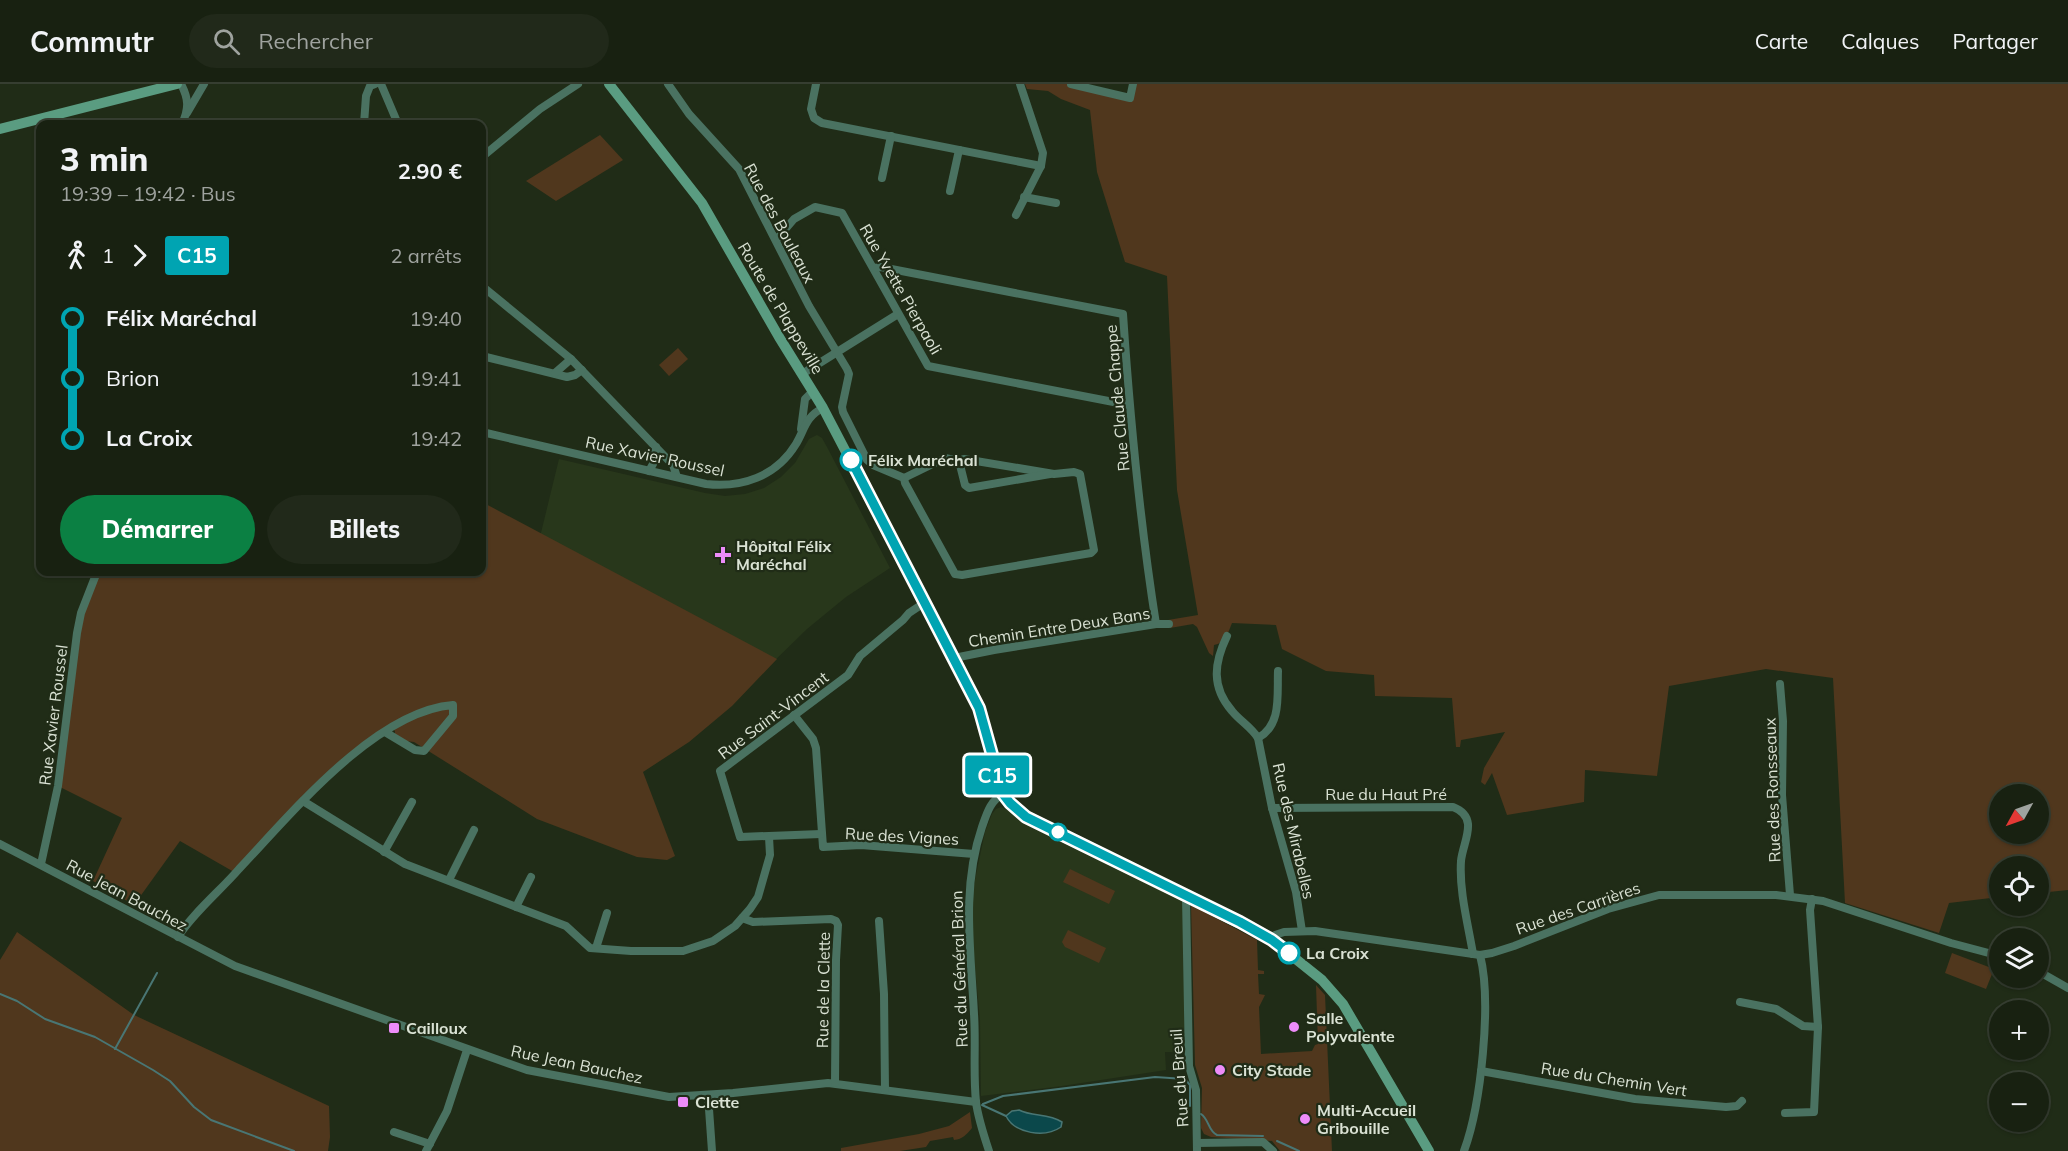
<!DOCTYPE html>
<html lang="fr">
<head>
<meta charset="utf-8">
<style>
  :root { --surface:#182111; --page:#21291a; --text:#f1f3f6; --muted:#9fa39f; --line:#363e31; --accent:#0b8043 }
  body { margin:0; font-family:Mulish,sans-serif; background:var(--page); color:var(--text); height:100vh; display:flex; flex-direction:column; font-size:22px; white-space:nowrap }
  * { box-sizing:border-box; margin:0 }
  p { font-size:20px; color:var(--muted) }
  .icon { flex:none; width:33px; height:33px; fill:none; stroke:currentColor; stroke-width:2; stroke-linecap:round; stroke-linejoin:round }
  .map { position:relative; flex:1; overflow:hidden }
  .sheet { position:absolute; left:36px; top:36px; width:450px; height:456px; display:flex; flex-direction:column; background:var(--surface); border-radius:12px; box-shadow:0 2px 4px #0004,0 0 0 2px var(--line) }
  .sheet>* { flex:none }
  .badge { padding:0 12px; border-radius:4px; font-size:21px; line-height:39px }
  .needle { width:39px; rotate:230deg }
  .controls { position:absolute; left:1989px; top:700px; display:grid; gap:12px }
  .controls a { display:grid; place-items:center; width:60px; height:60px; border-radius:50%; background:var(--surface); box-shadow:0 2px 4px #0004,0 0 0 2px var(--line); font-size:30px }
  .map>.badge { position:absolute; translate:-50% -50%; box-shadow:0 0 0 3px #fff }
  .legs { display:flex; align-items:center; gap:9px; height:66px; padding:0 24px; font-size:20px }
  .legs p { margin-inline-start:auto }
  .head { display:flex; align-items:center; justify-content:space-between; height:102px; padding:0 24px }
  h1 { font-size:33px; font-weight:800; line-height:45px }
  .cta { display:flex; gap:12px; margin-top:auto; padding:12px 24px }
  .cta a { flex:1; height:69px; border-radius:36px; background:var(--accent); color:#fff; font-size:24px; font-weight:800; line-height:69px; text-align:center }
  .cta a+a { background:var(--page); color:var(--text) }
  ul { padding:0 24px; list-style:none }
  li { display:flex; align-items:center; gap:21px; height:60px; font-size:22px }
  li i { display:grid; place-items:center; width:9px; height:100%; margin:0 8px; background:currentColor }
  li i::after { content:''; width:15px; height:15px; margin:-8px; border:4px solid; border-radius:50%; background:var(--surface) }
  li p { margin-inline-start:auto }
  li:first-child i { background:linear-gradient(#0000 50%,currentColor 0) }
  li:last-child i { background:linear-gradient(currentColor 50%,#0000 0) }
  header { display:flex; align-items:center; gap:36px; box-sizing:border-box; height:84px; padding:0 30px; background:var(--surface); border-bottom:2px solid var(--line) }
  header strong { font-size:28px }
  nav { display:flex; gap:33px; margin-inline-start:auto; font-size:21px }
  .search { width:420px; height:54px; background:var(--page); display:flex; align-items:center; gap:15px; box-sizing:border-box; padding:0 21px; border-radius:33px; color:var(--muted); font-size:22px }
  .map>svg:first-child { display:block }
  .built { fill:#28371b }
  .green { fill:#50371d; fill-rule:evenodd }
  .water { fill:#0b484b; stroke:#497674; stroke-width:1.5 }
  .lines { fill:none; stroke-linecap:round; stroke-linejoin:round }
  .stream { stroke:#497674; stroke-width:2 }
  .street { stroke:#4a7261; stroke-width:8 }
  .secondary { stroke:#5a9c81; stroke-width:10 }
  .line-1-casing { stroke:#fff; stroke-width:14 }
  .line-1 { stroke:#00a4b2; stroke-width:9 }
  .stop-1-dot { fill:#fff; stroke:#00a4b2; stroke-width:3 }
  .poi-dot { fill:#ed8cf9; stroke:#202c17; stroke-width:2 }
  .labels { text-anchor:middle; stroke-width:4.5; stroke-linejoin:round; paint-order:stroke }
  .street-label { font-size:16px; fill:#dae2d4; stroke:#202c17 }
  .stop-label { font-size:16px; font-weight:bold; fill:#dae2d4; stroke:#202c17; text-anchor:start }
  .poi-label { font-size:16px; font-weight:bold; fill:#dae2d4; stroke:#202c17; text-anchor:start }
</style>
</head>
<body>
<header>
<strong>Commutr</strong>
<div class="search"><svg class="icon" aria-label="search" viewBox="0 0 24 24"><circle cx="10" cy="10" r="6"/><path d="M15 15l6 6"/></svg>Rechercher</div>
<nav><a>Carte</a><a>Calques</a><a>Partager</a></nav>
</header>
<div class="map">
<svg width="2068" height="1067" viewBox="0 0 2068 1067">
  <rect width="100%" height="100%" fill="#202c17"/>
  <g class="built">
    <path d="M817 351 822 354 827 363 890 484 846 513 807 545 765 586 539 457 559 375 705 409 725 412 745 410 764 404 781 393 795 379 809 355Z"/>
    <path d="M1001 723 1183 814 1185 968H1165L1166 986 1062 1002 981 1012 980 936 973 862V805L985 748 992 730 996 725Z"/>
  </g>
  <g class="green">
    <path d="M1025 0H1071L1130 14 1133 0H2068V806L2039 809 2038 783H2000L1999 813 1949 819 1939 849 1845 819 1833 594 1766 585 1669 602 1657 692 1585 686 1584 718 1507 731 1492 689 1485 701 1481 698 1484 684 1505 648 1461 656 1460 663H1456L1452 614 1375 612 1374 591 1326 587 1282 565 1276 541 1232 539C1228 549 1225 559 1214 561L1213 572 1209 569 1197 543 1193 540 1170 544 1168 536 1198 531 1177 406 1167 192 1125 178 1097 88 1090 26 1061 15 1048 7 1027 5ZM2000 711H2038V750H2000Z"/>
    <path d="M600 51 623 76 556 117 526 97Z"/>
    <path d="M678 264 688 275 669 292 659 281Z"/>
    <path d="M482 418 777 575 732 622 689 658 643 688 675 772 667 776 637 773 537 735 414 658 406 657 395 650V647L390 643 311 706 234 788 180 757 134 821 93 797 122 734 58 702 77 549 97 488H482Z"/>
    <path d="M1070 785 1115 807 1109 820 1063 798Z"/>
    <path d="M1191 821 1257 856 1258 886 1264 887V890H1258L1259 910 1265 911 1259 923 1261 970 1312 967 1315 961 1318 960 1316 901 1325 911 1332 1067H1280L1272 1057 1211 1053 1204 1050 1201 1044 1202 1004 1195 981Z"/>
    <path d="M1068 846 1106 864 1099 879 1065 863 1062 858Z"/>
    <path d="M17 848 134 931 329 1022 330 1053 328 1067H0V876Z"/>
    <path d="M1952 869 1994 885 1986 905 1945 889Z"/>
    <path d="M970 1028 972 1044C966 1051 963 1055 954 1056L953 1053 930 1057 926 1063 900 1067H841V1064L919 1050 949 1042Z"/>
  </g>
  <path class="water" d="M1019 1026C1033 1033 1048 1029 1062 1038L1061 1043C1045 1054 1015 1050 1006 1032L1012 1027Z"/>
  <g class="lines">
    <g class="stream">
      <path d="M0 910 17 917 45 935 95 953 153 986 170 997 194 1023 211 1036 294 1067"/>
      <path d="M115 965 157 889"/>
      <path d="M983 1020 1003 1012 1155 993 1185 995 1190 1001V1022"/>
      <path d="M982 1021 1006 1032"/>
      <path d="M1201 1030C1209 1035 1208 1047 1217 1051L1263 1052"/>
      <path d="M1277 1057 1299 1067"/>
    </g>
    <g class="street">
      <path d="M181 0C189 15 189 25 182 40"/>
      <path d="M381 0 398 40"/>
      <path d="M668 0 689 30 739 85 809 222 847 285 849 290 842 323 843 328 867 376 873 381 904 394 905 399 955 490 962 491 1091 469 1094 466 1080 390 1074 388 1054 390 964 375 959 377"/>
      <path d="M816 0 811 25 814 34 822 39 1041 82"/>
      <path d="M1071 0 1130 14 1133 0"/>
      <path d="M187 29 204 0"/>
      <path d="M364 40 366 12 370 2 375 0"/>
      <path d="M482 73 540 25 578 0"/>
      <path d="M882 94 891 52"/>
      <path d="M950 107 959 66"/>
      <path d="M1024 113 1056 119"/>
      <path d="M1016 131 1041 82 1043 69 1020 0"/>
      <path d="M776 156 794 135 815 123 842 129 928 282 1129 321"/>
      <path d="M874 184 881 183 1123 230C1130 334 1140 438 1156 540"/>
      <path d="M482 202 571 275 673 381 677 393"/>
      <path d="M482 272 567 293 575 291 582 286"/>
      <path d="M555 289 571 275"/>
      <path d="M802 290 898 230"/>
      <path d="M801 345 805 315 813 307"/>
      <path d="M482 348 706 400C741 404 776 393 796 360 805 345 805 333 823 324"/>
      <path d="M649 387 653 380 656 363"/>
      <path d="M904 394 945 374 959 377 965 401 969 404 1050 390"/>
      <path d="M1227 552C1214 579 1211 603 1232 627 1240 637 1251 643 1258 654L1272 724 1296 808 1302 847"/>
      <path d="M954 574 994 566 1156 540H1169"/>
      <path d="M1780 600 1783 637 1782 711 1790 811"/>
      <path d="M794 631 813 655 816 664 823 763 861 761 974 770"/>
      <path d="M1258 654C1282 641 1277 611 1278 587"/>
      <path d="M303 717 405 780 566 842 590 864 631 867H683L713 857 735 842 750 825 758 813 770 771 769 753"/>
      <path d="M1272 724 1453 723C1461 726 1467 731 1468 740 1469 752 1462 765 1461 777 1459 807 1468 840 1473 870"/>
      <path d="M821 750 740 753 720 687 848 591 860 572 903 536 909 529 924 519"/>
      <path d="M0 760 235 882 527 986 669 1013 733 1009 828 999 976 1018"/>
      <path d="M384 768 412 718"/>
      <path d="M41 780 58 702 77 549 81 529 97 488"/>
      <path d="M449 796 474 746"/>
      <path d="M1186 812 1189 982 1196 1006 1197 1067"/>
      <path d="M516 823 531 793"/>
      <path d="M742 834 753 838 831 835 836 837 838 841 836 876 835 999"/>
      <path d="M879 837 884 910 885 1006"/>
      <path d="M178 853C192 830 221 806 239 785 290 731 375 627 453 621V632L424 667 415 666 385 648"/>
      <path d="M1272 856 1275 851 1284 848 1315 847 1480 871 1492 869 1514 862 1608 825 1659 811H1776L1823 817 1951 859 2000 872"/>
      <path d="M596 864 607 829"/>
      <path d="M2038 887 2068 904"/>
      <path d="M1740 918 1776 925 1803 942 1818 943"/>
      <path d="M1481 987 1635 1015 1726 1023 1737 1022 1742 1017"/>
      <path d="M708 1011 712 1067"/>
      <path d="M1785 1029 1814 1028 1818 943 1810 826 1812 815"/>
      <path d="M394 1048 430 1060"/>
      <path d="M1197 1059 1263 1058 1273 1067"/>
      <path d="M426 1067 447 1027 467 966"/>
      <path d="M989 1067C984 1052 978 1034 976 1018 973 989 976 959 974 930 971 868 961 804 982 743 987 729 990 717 1003 710"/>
      <path d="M1464 1067C1481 1021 1492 918 1480 871"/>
    </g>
    <g class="secondary">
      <path d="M609 0 702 119 779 253 823 324 971 607C978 621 983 636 988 651 997 684 995 711 1026 733L1272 856 1322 896 1343 920 1429 1067"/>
      <path d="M0 45 177 0"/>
    </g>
  </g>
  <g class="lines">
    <defs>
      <path id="line-1" d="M851 376 979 624 1003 710 1010 719 1026 733 1240 838 1272 856 1289 869"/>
    </defs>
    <use href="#line-1" class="line-1-casing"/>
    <use href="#line-1" class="line-1"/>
  </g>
  <g class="stop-1-dot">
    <circle cx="851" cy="376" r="10"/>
    <circle cx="1058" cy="748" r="8"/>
    <circle cx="1289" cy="869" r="10"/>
  </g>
  <g class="poi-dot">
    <path d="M720 462h6v6h6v6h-6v6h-6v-6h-6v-6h6z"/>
    <circle cx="1294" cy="943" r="6"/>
    <rect x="388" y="938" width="12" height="12" rx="3"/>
    <circle cx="1220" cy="986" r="6"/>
    <rect x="677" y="1012" width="12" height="12" rx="3"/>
    <circle cx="1305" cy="1035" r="6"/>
  </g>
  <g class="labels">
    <g class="street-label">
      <text transform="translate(780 139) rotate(62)" y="6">Rue des Bouleaux</text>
      <text transform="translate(901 205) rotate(60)" y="6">Rue Yvette Pierpaoli</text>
      <text transform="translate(781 224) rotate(59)" y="6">Route de Plappeville</text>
      <text transform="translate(1117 314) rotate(-95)" y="6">Rue Claude Chappe</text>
      <text transform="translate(655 372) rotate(12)" y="6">Rue Xavier Roussel</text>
      <text transform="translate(1059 543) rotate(-9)" y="6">Chemin Entre Deux Bans</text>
      <text transform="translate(53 631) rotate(-83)" y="6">Rue Xavier Roussel</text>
      <text transform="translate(773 631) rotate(-37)" y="6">Rue Saint-Vincent</text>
      <text transform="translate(1772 706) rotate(-92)" y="6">Rue des Ronsseaux</text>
      <text x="1386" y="716">Rue du Haut Pré</text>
      <text transform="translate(1294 747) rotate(77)" y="6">Rue des Mirabelles</text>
      <text transform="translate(902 752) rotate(3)" y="6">Rue des Vignes</text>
      <text transform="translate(127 811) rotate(28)" y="6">Rue Jean Bauchez</text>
      <text transform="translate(1578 824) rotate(-19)" y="6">Rue des Carrières</text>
      <text transform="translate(959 885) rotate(-92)" y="6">Rue du Général Brion</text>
      <text transform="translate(823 906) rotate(-89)" y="6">Rue de la Clette</text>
      <text transform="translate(577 980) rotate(12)" y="6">Rue Jean Bauchez</text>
      <text transform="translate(1179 994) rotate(-94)" y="6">Rue du Breuil</text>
      <text transform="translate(1614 995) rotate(9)" y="6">Rue du Chemin Vert</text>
    </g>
    <g class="stop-label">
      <text x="868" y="382">Félix Maréchal</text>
      <text x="1306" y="875">La Croix</text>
    </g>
    <g class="poi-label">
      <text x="736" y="468">Hôpital Félix<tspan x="736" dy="18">Maréchal</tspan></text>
      <text x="1306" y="940">Salle<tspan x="1306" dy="18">Polyvalente</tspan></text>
      <text x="406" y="950">Cailloux</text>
      <text x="1232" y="992">City Stade</text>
      <text x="695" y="1024">Clette</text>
      <text x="1317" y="1032">Multi-Accueil<tspan x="1317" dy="18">Gribouille</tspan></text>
    </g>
  </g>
</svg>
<div class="controls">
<a><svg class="needle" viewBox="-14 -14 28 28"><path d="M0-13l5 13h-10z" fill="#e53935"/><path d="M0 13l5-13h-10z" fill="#9fa39f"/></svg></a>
<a><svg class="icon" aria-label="locate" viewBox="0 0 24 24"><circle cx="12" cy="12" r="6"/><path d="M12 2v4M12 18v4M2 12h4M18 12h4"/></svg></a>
<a><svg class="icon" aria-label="layers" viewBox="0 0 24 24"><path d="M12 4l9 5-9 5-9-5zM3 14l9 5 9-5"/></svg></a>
<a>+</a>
<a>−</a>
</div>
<b class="badge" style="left:997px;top:691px;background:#00a4b2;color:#fff">C15</b>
<section class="sheet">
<div class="head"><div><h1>3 min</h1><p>19:39 – 19:42 · Bus</p></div><b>2.90 €</b></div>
<div class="legs"><svg class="icon" aria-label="walk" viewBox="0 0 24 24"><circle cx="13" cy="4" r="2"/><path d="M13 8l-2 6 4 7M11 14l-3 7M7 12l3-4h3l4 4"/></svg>1<svg class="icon" aria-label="forward" viewBox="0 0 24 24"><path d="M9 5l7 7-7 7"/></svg><b class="badge" style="background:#00a4b2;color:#fff">C15</b><p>2 arrêts</p></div>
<ul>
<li><i style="color:#00a4b2"></i><b>Félix Maréchal</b><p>19:40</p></li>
<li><i style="color:#00a4b2"></i><span>Brion</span><p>19:41</p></li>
<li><i style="color:#00a4b2"></i><b>La Croix</b><p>19:42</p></li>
</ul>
<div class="cta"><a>Démarrer</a><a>Billets</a></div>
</section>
</div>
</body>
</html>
